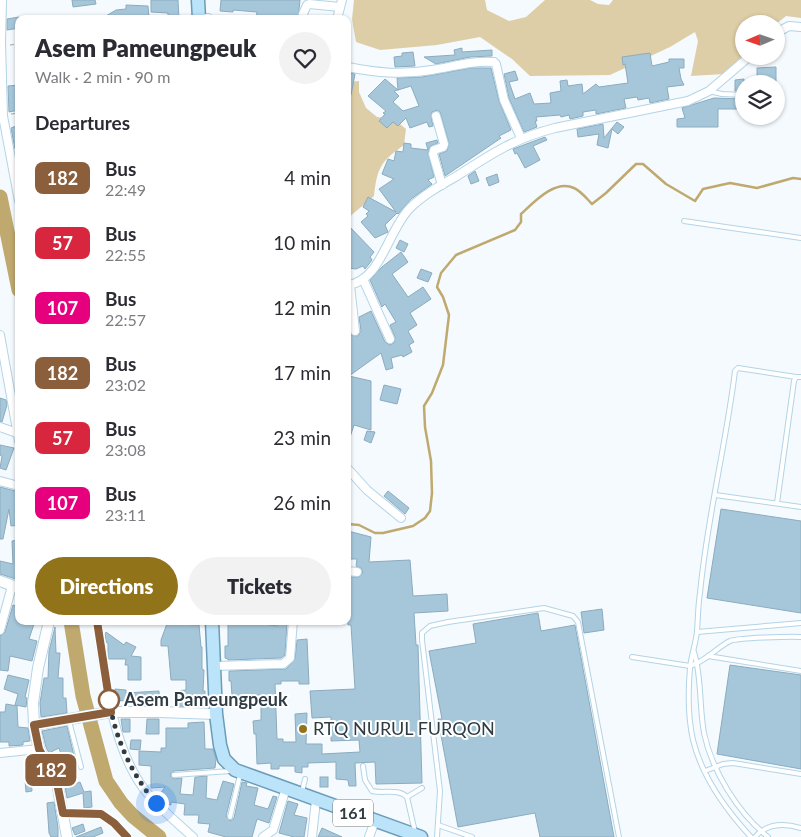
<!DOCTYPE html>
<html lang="en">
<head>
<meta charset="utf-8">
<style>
  :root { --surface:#fff; --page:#f2f2f3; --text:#2b2b33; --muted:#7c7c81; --accent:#917319 }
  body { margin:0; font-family:Lato,sans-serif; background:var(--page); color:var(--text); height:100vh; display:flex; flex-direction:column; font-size:19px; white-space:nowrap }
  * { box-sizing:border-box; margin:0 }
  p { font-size:16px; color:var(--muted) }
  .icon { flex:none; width:28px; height:28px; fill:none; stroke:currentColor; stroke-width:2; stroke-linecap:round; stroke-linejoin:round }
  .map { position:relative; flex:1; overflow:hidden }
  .panel { position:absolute; left:15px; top:15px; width:336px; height:610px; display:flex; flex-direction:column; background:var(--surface); border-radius:10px; box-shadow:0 1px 4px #0004 }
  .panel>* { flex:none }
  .badge { padding:0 10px; border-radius:8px; font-size:18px; line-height:32px }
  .needle { width:32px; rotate:268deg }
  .controls { position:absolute; left:735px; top:15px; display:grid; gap:10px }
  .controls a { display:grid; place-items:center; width:50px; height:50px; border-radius:50%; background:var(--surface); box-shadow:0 1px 4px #0004; font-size:25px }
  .you { position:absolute; width:25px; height:25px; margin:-12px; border:4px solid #fff; border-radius:50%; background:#1a73e8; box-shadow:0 0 0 8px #1a73e833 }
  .map>.badge { position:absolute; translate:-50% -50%; box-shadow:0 0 0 2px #fff }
  h2 { padding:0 20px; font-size:19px; line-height:45px }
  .round { display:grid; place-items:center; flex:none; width:52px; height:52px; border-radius:26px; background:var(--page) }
  .summary { display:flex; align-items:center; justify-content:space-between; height:85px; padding:0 20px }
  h1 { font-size:24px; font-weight:800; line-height:38px }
  .cta { display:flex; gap:10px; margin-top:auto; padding:10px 20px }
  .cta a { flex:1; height:58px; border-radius:30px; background:var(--accent); color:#fff; font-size:20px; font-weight:800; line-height:58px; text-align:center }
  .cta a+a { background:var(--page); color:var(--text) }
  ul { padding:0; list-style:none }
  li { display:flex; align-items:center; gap:15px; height:65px; padding:0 20px }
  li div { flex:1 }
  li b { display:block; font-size:19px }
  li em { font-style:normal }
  li .badge { min-width:55px; font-weight:700; text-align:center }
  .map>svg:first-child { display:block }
  .green { fill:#decea7 }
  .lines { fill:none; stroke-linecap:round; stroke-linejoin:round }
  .stream { stroke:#c0a96e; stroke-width:2.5 }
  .river { stroke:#c0a96e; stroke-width:15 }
  .building { fill:#a6c7da; stroke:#8cabbe }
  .service-casing { stroke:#b3d4e7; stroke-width:6 }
  .minor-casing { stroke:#b3d4e7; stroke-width:10 }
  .tertiary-casing { stroke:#b3d4e7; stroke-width:12 }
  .primary-casing { stroke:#6c9cb7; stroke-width:15 }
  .path { stroke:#a0a9af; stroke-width:1; stroke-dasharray:4 4; stroke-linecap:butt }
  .service { stroke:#fff; stroke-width:4 }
  .minor { stroke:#fff; stroke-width:8 }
  .tertiary { stroke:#fff; stroke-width:10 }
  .primary { stroke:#bbe3f9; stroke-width:12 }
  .line-casing { stroke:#fff; stroke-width:11 }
  .line { stroke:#8b5e3c; stroke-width:8 }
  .walk { stroke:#2f3c44; stroke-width:5; stroke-dasharray:0 9 }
  .stop-dot { fill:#fff; stroke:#8b5e3c; stroke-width:2.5 }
  .poi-dot { fill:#917319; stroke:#fff; stroke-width:2 }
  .labels { text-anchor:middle; stroke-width:4; stroke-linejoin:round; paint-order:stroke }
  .shield { fill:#fff; stroke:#6d767c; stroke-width:1 }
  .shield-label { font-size:16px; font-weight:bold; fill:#2f3c44 }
  .stop-label { font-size:18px; font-weight:bold; fill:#2f3c44; stroke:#fff; text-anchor:start }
  .poi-label { font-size:18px; fill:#2f3c44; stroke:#fff; text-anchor:start }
</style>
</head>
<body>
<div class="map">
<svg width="801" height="837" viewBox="0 0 801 837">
  <rect width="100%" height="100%" fill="#f4fafe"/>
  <g class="green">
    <path d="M354 0H485L487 10 509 21 526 17 545 0H590L598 4 609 5 613 0H801V18L786 16 776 24H744V54L724 74 691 76 698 41 695 32 670 47 610 75 530 76 512 59 480 37 437 45 380 50 356 42 352 19Z"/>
    <path d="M359 81V92L366 108 377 117 394 119 406 129 404 145C381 161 377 168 374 196L348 218V82Z"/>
  </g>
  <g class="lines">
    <path class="stream" d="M348 524 359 525 375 533H383L413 526 425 518 430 511 432 493 431 461 425 427 424 406 432 393 443 365 449 315 443 297 437 287 441 273 456 255 515 230 521 222V214C534 202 555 179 574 188 581 191 587 199 592 204L606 193 636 164H643L666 184 695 201 703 189 730 183 757 188 793 178 801 179"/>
    <g class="river">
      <path d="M0 197 19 290"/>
      <path d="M71 621 83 696 106 781 121 803 133 816 159 837"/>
    </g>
  </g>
  <g class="building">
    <path d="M72 0H95L96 4 73 7Z"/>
    <path d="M151 0H178L179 19H168V13L151 12Z"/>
    <path d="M221 0H300L298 19H256L257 12 233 10V12L220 11Z"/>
    <path d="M126 5 148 6 149 17 125 16V19H101L116 10 126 9Z"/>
    <path d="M19 17V28L7 30V19Z"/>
    <path d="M462 48V52L492 50V56L470 57 436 64 424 57 455 55 454 50Z"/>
    <path d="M413 52 415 66 395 67 394 57 402 56V53Z"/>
    <path d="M650 53 652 66 669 62V59H684V68H679L681 79 684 85 667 87 669 99 650 103 649 98 638 100 637 97 624 99 626 108 596 114V110L583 112V116L570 119 569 115 561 117 560 115 536 117 537 121H535L537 127 524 132 509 98 504 74 515 71 518 80 509 82 515 99 530 93 534 104 551 103 550 93 561 91 560 81 567 80 568 86 582 84 583 94 596 84 599 87 628 83 625 64 623 65 622 57Z"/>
    <path d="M776 67V84H757V68Z"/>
    <path d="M471 68H491L499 101 511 130 499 136 501 138 445 176 439 154 447 151 449 143 440 112 437 110 432 112 431 117 433 126 429 127 427 122 410 128 406 118 398 126 393 122 387 128 379 121 385 114 383 113 386 111 368 96 385 79 398 90 394 91 399 96 393 102 403 111 419 106 411 86 398 90 397 78 422 77Z"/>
    <path d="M348 73 355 74 351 95H348Z"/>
    <path d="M744 79V91H735V80Z"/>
    <path d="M19 85V110L9 112 8 86Z"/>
    <path d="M714 98 743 99V107L737 108V109H718V127H677V119L685 118 682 108Z"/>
    <path d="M617 122 624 127 618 134 612 129 608 148 597 145 599 134 578 137 577 129 603 124 604 138Z"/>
    <path d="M19 125V147L15 149 11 128Z"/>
    <path d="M545 137 547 140 533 146 540 160 525 168 517 153 515 154 513 149Z"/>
    <path d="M437 140 438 143 430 146 428 153 434 177 428 180 432 184 411 199 398 214 397 213 385 225 388 232 375 238 361 222 368 216 366 214 369 211 363 207 368 197 396 212 379 189 394 179 382 174 388 159 394 161 396 151 403 152 404 143 411 144V148L428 150 426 143Z"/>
    <path d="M475 171 479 181 471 184 468 176Z"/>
    <path d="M497 174 499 182 489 186 486 178Z"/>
    <path d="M348 225 374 252 370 257 372 260 365 269 363 266 356 269 348 268Z"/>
    <path d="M400 240 408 244 404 252 396 248Z"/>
    <path d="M401 252 408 262 392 274 408 297 423 287 431 299 410 313 417 325 408 331 414 342 409 345 412 352 403 357 402 355 391 358 393 368 386 370 381 353 349 376 371 381V430L354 425 349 440 348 439V403L350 394 349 383H348V323L351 335 358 336 361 331 359 317 371 311 385 342 390 345 394 343 395 337 390 325 396 322 385 304 382 307 370 280 382 267Z"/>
    <path d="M421 269 432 273 428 282 417 278Z"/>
    <path d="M384 385 401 389 397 404 380 400Z"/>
    <path d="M0 398 6 400 7 405 2 422 0 421Z"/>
    <path d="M367 431 375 432 371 443 364 440Z"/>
    <path d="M0 445 14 448 6 470 0 468 2 456 0 455Z"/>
    <path d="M0 487 19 492V525L11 526 9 509 3 539H0Z"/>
    <path d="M388 491 409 508 405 514 384 496Z"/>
    <path d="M721 509 801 521V613L707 598Z"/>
    <path d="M348 531 371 537 369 562 410 560 413 596 447 594 448 611 414 613 416 645H418L422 783 376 784 375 762 355 763 356 786H349L348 780 336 779V762L308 763V767H302V773L295 772V766H279V769H271V763L257 764 256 734H254L253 721 261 720V695L232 696 231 681H229V671L286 669 295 659 297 640 307 639 309 684H299V681H281V684H275L277 739H283V742H296L295 714 307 713 306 744H322V754L360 752 359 740 331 741V717L312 718 310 691 355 689 351 625H348V577H359L363 572 361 568 356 566 357 559H348Z"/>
    <path d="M19 540V565H15L19 566V580L0 574V561L13 564 12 541Z"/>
    <path d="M13 605 18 607 17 612 19 613V621H35L29 639 37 641 32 661 10 656 8 671 0 670V636L5 632Z"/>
    <path d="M602 609 604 630 584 633 581 612Z"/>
    <path d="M538 613 541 631 575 625 614 837H540L535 813 458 827 438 719H442L429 651 476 643 473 624Z"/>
    <path d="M168 621H177L175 624 199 625 201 647H202V669L204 670 203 691H205V697H207L208 707 174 706V691L186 690V680H171L168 646H161V640Z"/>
    <path d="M228 621H255V623L278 626V621H287L285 655 281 658 228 660V659L225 658V646H228Z"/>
    <path d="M55 627 56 653H60L58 678H63V698H66L67 713 41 717 40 703 44 678H48L49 651Z"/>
    <path d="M106 632 124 645 126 642 136 647 131 656 141 657V680H128V665H125L126 659H108V643L106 642 105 634Z"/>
    <path d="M730 665 801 675V769L717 754Z"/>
    <path d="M8 675 29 680 25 697 27 698 26 707 15 705 18 694 4 689Z"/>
    <path d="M115 689 126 690V693L159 691 160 705H134L133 702 115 700Z"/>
    <path d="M6 704 17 706 18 727 28 728 30 741 23 742V745L9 746V742H0V712H5Z"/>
    <path d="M121 719H130V732H123Z"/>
    <path d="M147 719H159V734H146Z"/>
    <path d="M204 722 205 749H213L216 759 215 768 174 771 171 773V777L174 779 182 778 180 794 193 795 195 777 207 776 206 798 217 800 223 781 234 784 226 816 230 821 234 818 242 782 247 783 246 786 258 788 254 805 268 809 273 796 277 797 269 823 257 819 252 837H226L208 832 210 824 198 823 199 815H184L185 804 171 802V805L165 804 158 797 165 787 151 788V766L139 765V751L161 752V748H166V728H188V723Z"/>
    <path d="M67 726 74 756 72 757 76 768 66 772 70 786 80 782 84 792 91 791 92 807 84 808 83 793 67 798 64 781 56 766 64 763 59 748 49 753 46 747 42 731Z"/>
    <path d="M131 740H141L140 750 130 749Z"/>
    <path d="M38 762 44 773 33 775 31 763Z"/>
    <rect x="320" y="777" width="8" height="10"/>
    <path d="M31 779 32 791 26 792 25 780Z"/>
    <path d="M288 801 298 804 294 815 307 818 304 837H294L279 833Z"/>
    <path d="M54 802 58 828V837H51L49 833 47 803Z"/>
    <path d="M83 824 85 831 75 835 72 828Z"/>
    <path d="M101 827 103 833 93 837H76Z"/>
    <path d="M322 828 342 837H318Z"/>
  </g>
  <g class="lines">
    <defs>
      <g id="service">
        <path d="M201 16H209L210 18H252"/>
        <path d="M709 91 722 94 744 95"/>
        <path d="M684 221 801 238"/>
        <path d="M715 495 801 507"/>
        <path d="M777 503 794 381 796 377H801"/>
        <path d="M697 632 801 623"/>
        <path d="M694 652C702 678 699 706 704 733 712 771 738 813 768 837"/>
        <path d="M708 656 801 671"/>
        <path d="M632 657 690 666C705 662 716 648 730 641 737 638 792 636 801 637"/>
        <path d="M69 721 81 767"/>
        <path d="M363 766 365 780 372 791C384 794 398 788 407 797L415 832"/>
        <path d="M705 771 723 764 733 763 801 774"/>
        <path d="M174 775 230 771"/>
        <path d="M302 792 305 779"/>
        <path d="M407 797 422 788"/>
        <path d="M230 817 240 775"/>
        <path d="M438 825 472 837"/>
        <path d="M437 837 440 791 422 640V633L430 626 448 622 544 608 573 616 578 622 619 837"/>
        <path d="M751 837C726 810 702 777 693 740 688 718 688 691 690 668 691 656 696 643 697 631 698 618 698 605 700 593 707 518 726 445 735 371L738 368 796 377"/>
        <path d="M755 837C767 823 784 823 801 828"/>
      </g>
      <g id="minor">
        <path d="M2 0 1 42 3 116 19 201"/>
        <path d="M303 14 307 5 309 4 340 7"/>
        <path d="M337 19 342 0"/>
        <path d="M776 33 789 26 801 27"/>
        <path d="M348 67C377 73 402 75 432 70 452 67 473 60 494 62L496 64 504 100 521 138"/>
        <path d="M436 116 444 144 443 147 434 150 433 154 442 185"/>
        <path d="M363 279 390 339"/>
        <path d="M348 285C381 281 388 230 410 208 423 195 441 185 457 176 491 154 515 138 555 128L688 101 709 91 750 56"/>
        <path d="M350 285 355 331"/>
        <path d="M0 335 19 441"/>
        <path d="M0 427 17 433"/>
        <path d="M348 469 367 490 401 518"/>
        <path d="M0 481 19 486"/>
        <path d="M348 571 357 572"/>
        <path d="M97 621C105 674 111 745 144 789 158 807 176 822 193 837"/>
        <path d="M0 630 12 586"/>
        <path d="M214 666 283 664 290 658 293 621"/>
        <path d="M0 753 39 749"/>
        <path d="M63 813 101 814 114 823 127 837"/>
        <path d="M263 837 273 830 286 788"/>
        <path d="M312 837 316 800"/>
        <path d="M369 837 375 821"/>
      </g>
      <g id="tertiary">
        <path d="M0 581 19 588"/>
        <path d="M49 621 38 668 33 703 34 725 39 749 57 783 67 837"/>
        <path d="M34 725 111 712H159L216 714"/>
      </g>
      <g id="primary">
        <path d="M198 0 199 19"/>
        <path d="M212 621 216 714 220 745 224 759 235 770 421 837"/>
      </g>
    </defs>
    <use href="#service" class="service-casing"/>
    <use href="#minor" class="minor-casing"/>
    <use href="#tertiary" class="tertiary-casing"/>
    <use href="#primary" class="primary-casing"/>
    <g class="path">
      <path d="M10 45 19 44"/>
      <path d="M11 114 19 113"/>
    </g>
    <use href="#service" class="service"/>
    <use href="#minor" class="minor"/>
    <use href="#tertiary" class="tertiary"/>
    <use href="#primary" class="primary"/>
  </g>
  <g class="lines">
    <defs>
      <path id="line" d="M97 621 111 712 34 725 39 749 57 783 63 813 101 814 114 823 127 837"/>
    </defs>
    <use href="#line" class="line-casing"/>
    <use href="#line" class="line"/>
    <path class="walk" d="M109 700C115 737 131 774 156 803"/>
  </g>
  <circle class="stop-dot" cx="109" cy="700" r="10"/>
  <circle class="poi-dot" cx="303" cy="729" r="5"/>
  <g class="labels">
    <rect class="shield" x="333" y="799.5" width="40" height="27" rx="4"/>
    <g class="shield-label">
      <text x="353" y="819">161</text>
    </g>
    <g class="stop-label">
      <text x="124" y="706">Asem Pameungpeuk</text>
    </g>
    <g class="poi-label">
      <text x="313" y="735">RTQ NURUL FURQON</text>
    </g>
  </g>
</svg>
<div class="controls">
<a><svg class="needle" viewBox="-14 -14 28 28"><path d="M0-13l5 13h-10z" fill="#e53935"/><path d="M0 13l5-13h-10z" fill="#7c7c81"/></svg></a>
<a><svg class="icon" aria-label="layers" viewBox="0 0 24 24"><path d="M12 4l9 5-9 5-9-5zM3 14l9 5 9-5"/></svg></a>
</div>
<div class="you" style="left:156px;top:803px"></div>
<b class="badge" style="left:51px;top:770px;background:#8b5e3c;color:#fff">182</b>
<section class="panel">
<div class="summary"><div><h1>Asem Pameungpeuk</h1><p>Walk · 2 min · 90 m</p></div><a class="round"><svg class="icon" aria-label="heart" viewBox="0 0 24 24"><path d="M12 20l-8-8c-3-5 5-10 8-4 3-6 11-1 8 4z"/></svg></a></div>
<h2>Departures</h2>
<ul>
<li><span class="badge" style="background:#8b5e3c;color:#fff">182</span><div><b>Bus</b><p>22:49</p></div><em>4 min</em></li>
<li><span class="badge" style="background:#d7263d;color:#fff">57</span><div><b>Bus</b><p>22:55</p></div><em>10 min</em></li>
<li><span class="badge" style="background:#e6007e;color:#fff">107</span><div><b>Bus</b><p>22:57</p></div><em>12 min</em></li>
<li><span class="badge" style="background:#8b5e3c;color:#fff">182</span><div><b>Bus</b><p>23:02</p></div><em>17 min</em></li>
<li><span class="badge" style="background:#d7263d;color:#fff">57</span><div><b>Bus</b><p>23:08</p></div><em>23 min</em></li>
<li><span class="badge" style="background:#e6007e;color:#fff">107</span><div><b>Bus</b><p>23:11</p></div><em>26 min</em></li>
</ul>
<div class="cta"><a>Directions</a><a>Tickets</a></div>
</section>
</div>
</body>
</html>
